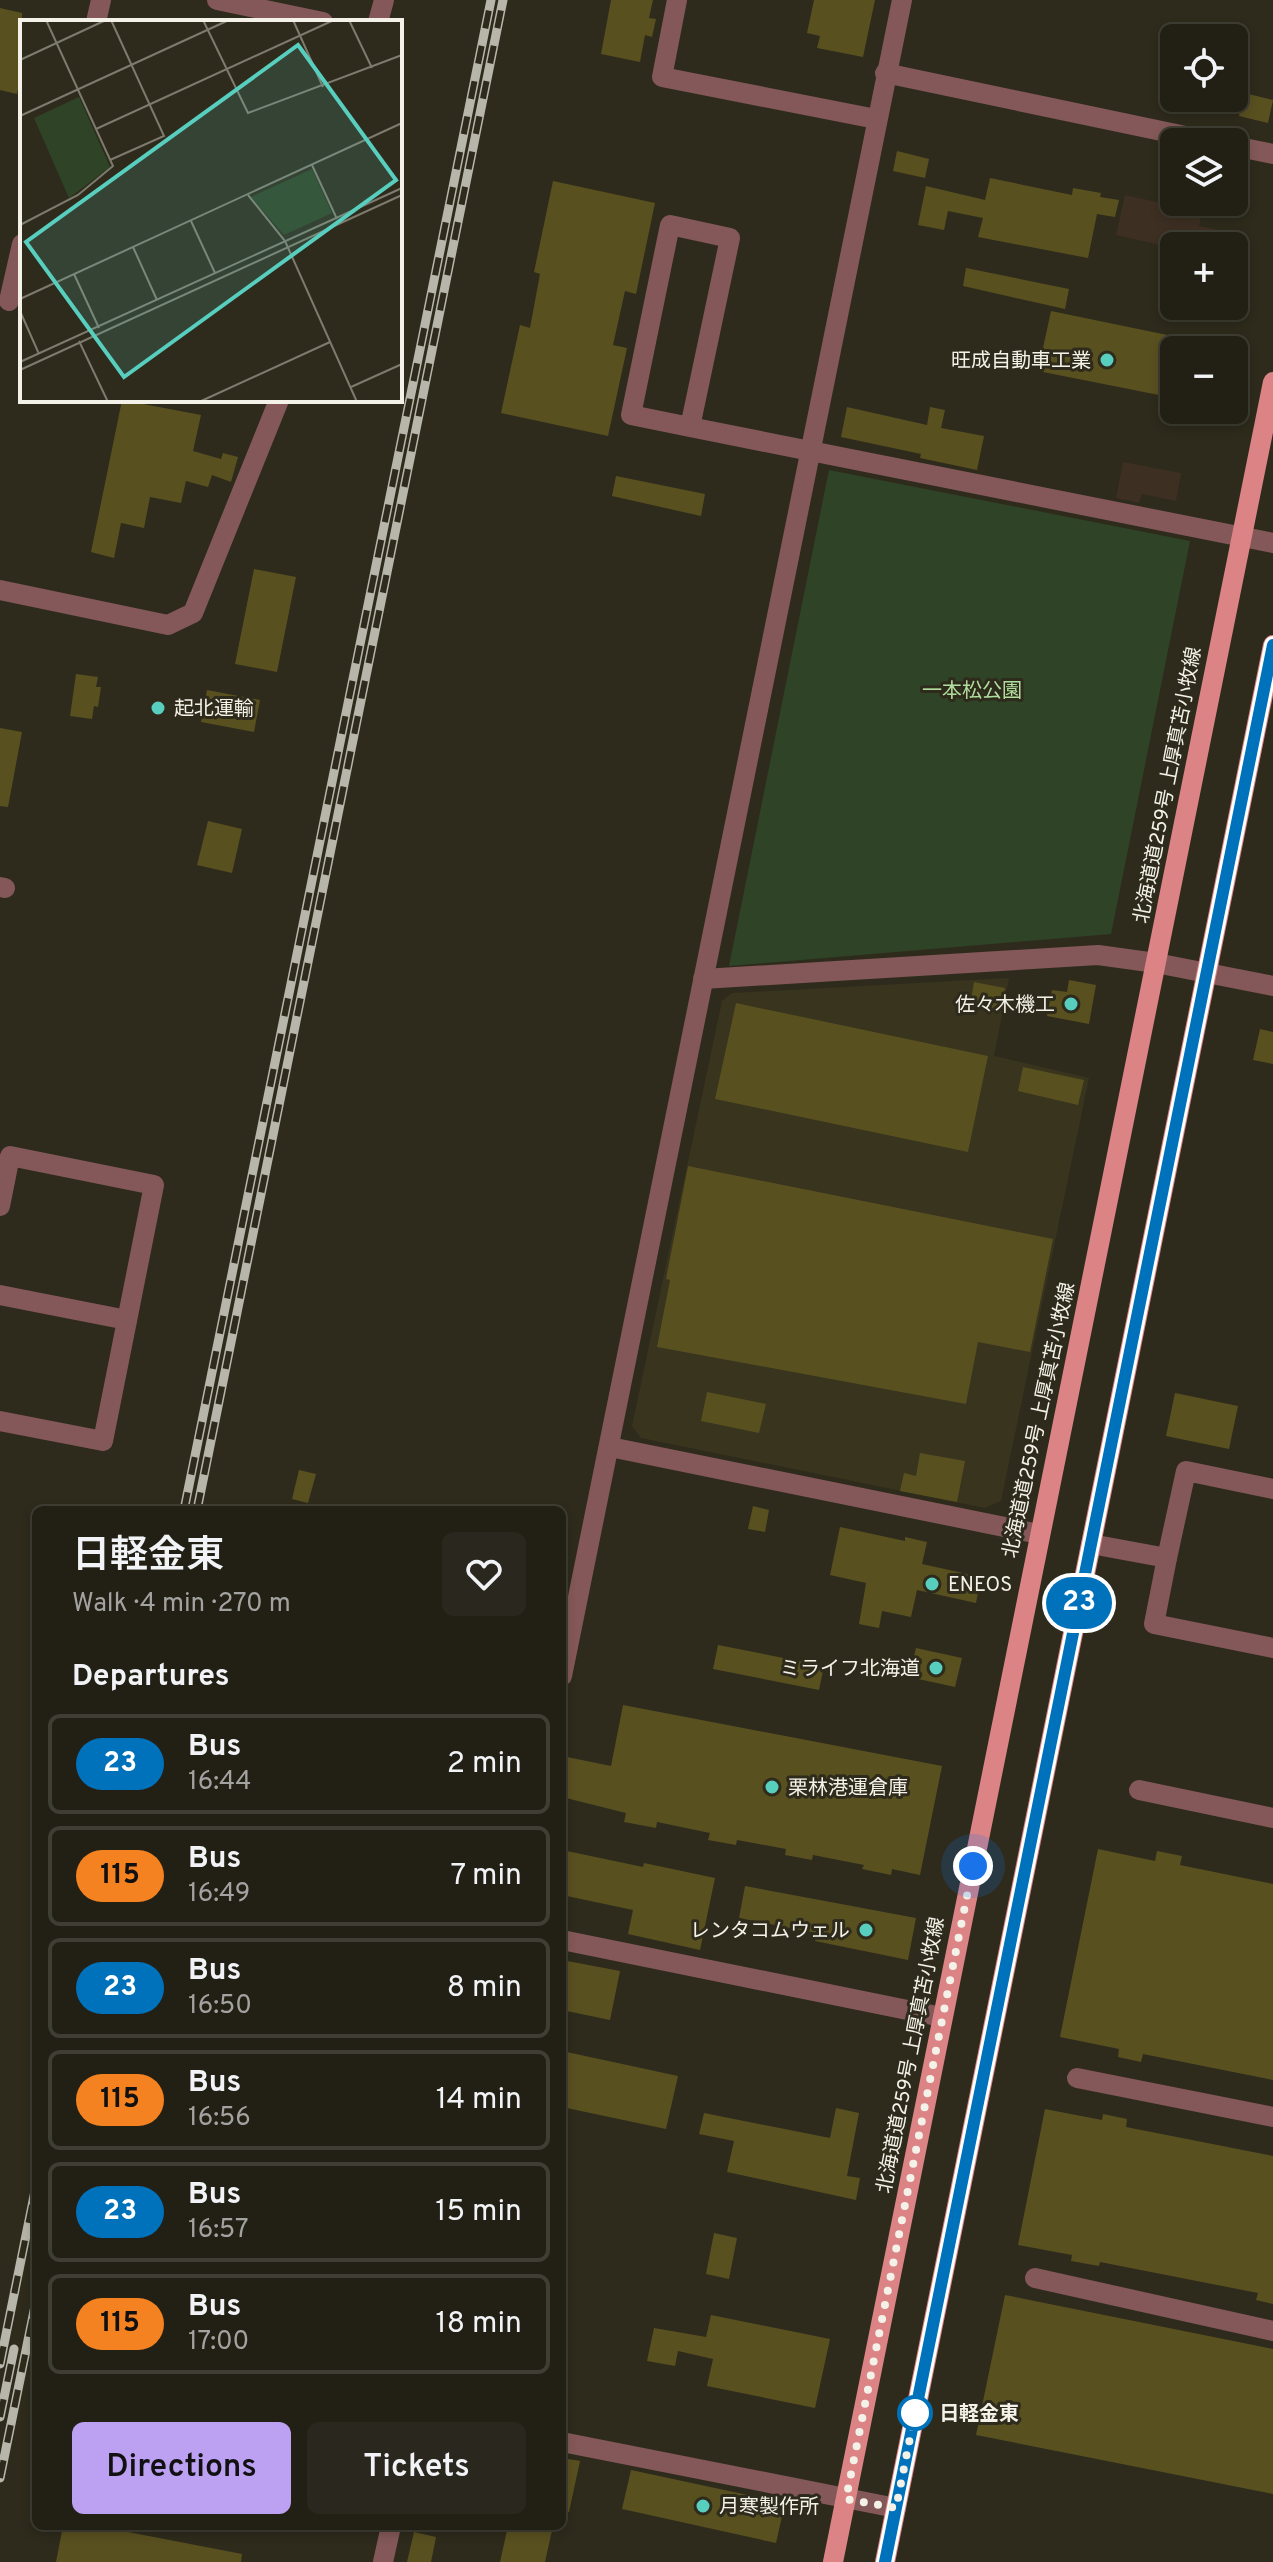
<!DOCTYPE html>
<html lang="en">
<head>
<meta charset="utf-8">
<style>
  :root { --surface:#222015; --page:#2a281e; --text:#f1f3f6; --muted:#a2a3a0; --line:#3f3e34; --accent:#bca0f2 }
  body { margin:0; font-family:Overpass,"Noto Sans JP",sans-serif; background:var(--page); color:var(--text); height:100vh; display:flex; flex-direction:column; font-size:30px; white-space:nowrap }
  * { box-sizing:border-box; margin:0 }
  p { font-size:26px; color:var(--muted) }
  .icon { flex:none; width:44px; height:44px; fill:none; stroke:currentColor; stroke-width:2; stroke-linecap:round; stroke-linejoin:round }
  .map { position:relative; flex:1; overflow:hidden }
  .drawer { position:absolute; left:32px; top:1506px; width:534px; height:1024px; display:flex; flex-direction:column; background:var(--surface); border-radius:12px; box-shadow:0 4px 12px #0003,0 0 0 2px var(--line) }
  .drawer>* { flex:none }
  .badge { padding:0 16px; border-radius:26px; font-size:28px; line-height:52px }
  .controls { position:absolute; left:1160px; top:24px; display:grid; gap:16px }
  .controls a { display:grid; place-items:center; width:88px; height:88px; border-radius:12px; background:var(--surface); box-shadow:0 4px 12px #0003,0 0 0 2px var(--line); font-size:40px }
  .you { position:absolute; width:40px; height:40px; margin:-20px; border:6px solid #fff; border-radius:50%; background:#1a73e8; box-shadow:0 0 0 12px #1a73e833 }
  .map>.badge { position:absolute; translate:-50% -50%; box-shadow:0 0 0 4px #fff }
  h2 { padding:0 40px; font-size:30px; line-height:72px }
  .round { display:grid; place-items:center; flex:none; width:84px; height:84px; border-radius:12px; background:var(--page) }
  .headline { display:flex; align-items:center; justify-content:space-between; height:136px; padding:0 40px }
  h1 { font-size:38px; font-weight:600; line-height:60px }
  .primary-button { display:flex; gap:16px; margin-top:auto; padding:16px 40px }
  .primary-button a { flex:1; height:92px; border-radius:12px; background:var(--accent); color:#111; font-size:32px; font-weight:600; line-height:92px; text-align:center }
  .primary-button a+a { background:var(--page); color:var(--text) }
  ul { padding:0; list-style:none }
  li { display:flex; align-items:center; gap:24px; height:100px; margin:0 16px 12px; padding:0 24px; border:4px solid var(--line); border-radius:12px }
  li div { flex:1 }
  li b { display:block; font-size:30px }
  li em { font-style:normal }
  li .badge { min-width:88px; font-weight:700; text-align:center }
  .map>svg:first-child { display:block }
  .commercial { fill:#3d2f22 }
  .built { fill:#38341e }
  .green { fill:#2f4427 }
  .building { fill:#595020 }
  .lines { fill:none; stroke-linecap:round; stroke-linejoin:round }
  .minor { stroke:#845858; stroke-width:20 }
  .major { stroke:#dc8485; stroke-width:20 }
  .rail-casing { stroke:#b8b6aa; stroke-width:9 }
  .rail { stroke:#2e2b1c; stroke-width:6; stroke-dasharray:18; stroke-linecap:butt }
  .line-casing { stroke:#fff; stroke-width:18 }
  .line { stroke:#0072bc; stroke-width:12 }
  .walk { stroke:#f4f2e8; stroke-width:8; stroke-dasharray:0 14.4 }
  .poi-dot { fill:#58cebf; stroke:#2e2b1c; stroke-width:3 }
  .stop-dot { fill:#fff; stroke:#0072bc; stroke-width:4 }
  .labels { text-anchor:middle; stroke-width:6; stroke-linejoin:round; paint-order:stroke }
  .poi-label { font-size:20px; fill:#f4f2e8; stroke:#2e2b1c; text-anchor:end }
  .park-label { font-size:20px; fill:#b0de9e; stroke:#2e2b1c }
  .street-label { font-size:20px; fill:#f4f2e8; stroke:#2e2b1c }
  .stop-label { font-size:20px; font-weight:bold; fill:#f4f2e8; stroke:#2e2b1c; text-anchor:start }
  .inset-road { fill:none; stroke:#7d7b6e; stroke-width:2 }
  .view { fill:#58cebf; fill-opacity:0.15; stroke:#58cebf; stroke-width:4 }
  .inset-edge { fill:none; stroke:#f4f2e8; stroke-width:4 }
</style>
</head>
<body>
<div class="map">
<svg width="1273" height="2562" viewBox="0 0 1273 2562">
  <rect width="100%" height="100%" fill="#2e2b1c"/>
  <g class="commercial">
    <path d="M1125 195 1202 212 1199 226 1219 230 1216 243 1197 239 1195 246H1174V248L1116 235Z"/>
    <path d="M1123 462 1181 473 1176 501 1142 494 1139 503 1116 498Z"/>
  </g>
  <path class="built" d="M1009 978 994 1056 1089 1078 1001 1501 985 1508 641 1438 632 1426 722 1001 732 993Z"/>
  <path class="green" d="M829 470 1190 541 1111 934 729 966Z"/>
  <g class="building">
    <path d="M611 0H653L649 18 656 19 652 37 645 35 640 62 601 54Z"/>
    <path d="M814 0H875L863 57 817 48 820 36 807 33Z"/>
    <path d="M0 8 22 13V72L17 94 0 90Z"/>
    <path d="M1244 93 1273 100 1268 123 1239 116Z"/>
    <path d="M897 151 929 159 925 178 893 171Z"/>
    <path d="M990 178 1072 195 1073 188 1101 193 1100 197 1119 200 1115 217 1097 214 1088 258 978 237 983 218 948 211 944 230 918 225 926 186 985 200Z"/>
    <path d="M553 181 655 203 636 294 625 291 613 345 627 348 608 436 501 413 520 325 530 328 540 274 534 272Z"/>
    <path d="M966 268 1069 289 1065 309 963 286Z"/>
    <path d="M1051 311 1206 343V350H1174V398L1038 371Z"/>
    <path d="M122 400 201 415 193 451 221 459 223 453 238 457 231 482 212 475 208 487 186 481 181 503 150 497 144 528 121 523 114 558 91 552Z"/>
    <path d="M847 407 927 425 930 407 945 410 941 428 984 436 977 470 920 458 921 454 841 437Z"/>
    <path d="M616 476 705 494 701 516 612 496Z"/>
    <path d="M254 569 296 577 277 672 235 664Z"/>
    <path d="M76 674 98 677 96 687H101L98 707 94 706 92 719 70 716Z"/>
    <path d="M207 690 260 700 254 732 201 722Z"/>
    <path d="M0 728 22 732 8 807 0 806Z"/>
    <path d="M208 821 242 829 232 873 197 865Z"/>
    <path d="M1069 980 1096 985 1089 1024 1047 1016 1052 990 1067 992Z"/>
    <path d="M974 982 1005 988 1001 1012 970 1007Z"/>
    <path d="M736 1003 988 1056 968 1152 715 1099Z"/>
    <path d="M1260 1029 1273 1032V1064L1253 1060Z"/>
    <path d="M1023 1067 1084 1080 1078 1105 1018 1091Z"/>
    <path d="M688 1166 1053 1239 1030 1352 978 1342 966 1404 657 1347 670 1280 666 1279Z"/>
    <path d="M707 1392 766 1404 759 1433 701 1421Z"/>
    <path d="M1175 1393 1238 1406 1229 1449 1166 1436Z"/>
    <path d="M920 1453 965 1461 957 1502 900 1491 904 1473 916 1476Z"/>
    <path d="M299 1470 316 1474 308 1503 292 1499Z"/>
    <path d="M753 1506 769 1510 765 1532 748 1529Z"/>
    <path d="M840 1527 905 1541V1537L927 1542 922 1564 981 1577 976 1603 917 1590 911 1617 882 1611 879 1628 859 1624 866 1583 830 1575Z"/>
    <path d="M718 1645 824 1666 819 1690 713 1669Z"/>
    <path d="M916 1648 962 1658 955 1687 909 1677Z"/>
    <path d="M623 1705 942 1766 920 1875 892 1869 891 1875 862 1869 864 1865 813 1855 812 1860 785 1855 786 1849 737 1840 736 1845 708 1840 710 1833 657 1822 656 1828 624 1822 626 1813 562 1797V1780L567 1757 611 1766Z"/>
    <path d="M1098 1849 1155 1861 1157 1851 1182 1856 1180 1865 1273 1884V2080L1143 2054 1141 2062 1118 2057 1119 2049 1060 2037Z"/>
    <path d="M562 1850 643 1867 644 1863 715 1878 700 1950 628 1934 633 1910 562 1895Z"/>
    <path d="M745 1886 916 1918 908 1960 815 1941 817 1933 739 1918Z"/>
    <path d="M562 1960 620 1971 610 2020 562 2010Z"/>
    <path d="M562 2051 678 2076 666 2129 562 2107Z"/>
    <path d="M836 2108 859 2113 847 2176 860 2178 856 2200 727 2172 734 2141 699 2134 704 2113 830 2138Z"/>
    <path d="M1045 2109 1102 2120 1103 2114 1127 2119 1126 2127 1273 2156V2304L1256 2300 1258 2293 1100 2262 1099 2266 1071 2261 1072 2255 1018 2245Z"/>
    <path d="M714 2233 737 2238 729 2279 706 2274Z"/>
    <path d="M1005 2295 1273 2349V2494L976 2435Z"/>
    <path d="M711 2315 830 2339 815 2408 707 2386 713 2359 678 2351 675 2366 647 2361 654 2328 706 2337Z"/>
    <path d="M562 2458 580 2461 569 2512H562Z"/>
    <path d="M631 2470 785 2503 776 2543 622 2509Z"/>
    <path d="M63 2526H97L242 2554 241 2562H56Z"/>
    <path d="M508 2526H553L545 2562H500Z"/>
    <path d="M414 2532 436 2537 431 2562H407Z"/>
  </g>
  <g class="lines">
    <g class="minor">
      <path d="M217 0 323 22"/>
      <path d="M677 0 662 77 876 119"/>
      <path d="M96 22 101 0"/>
      <path d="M378 22 384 0"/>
      <path d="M885 73 1214 142"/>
      <path d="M1234 146 1273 154"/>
      <path d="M9 301 22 244"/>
      <path d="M690 427 631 415 670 225 730 238 690 427 1273 543"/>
      <path d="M0 590 168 625 193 613 279 400"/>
      <path d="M0 887 5 888"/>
      <path d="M703 979 1098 955 1156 963 1273 986"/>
      <path d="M0 1206 10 1156 154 1185 103 1441 0 1421"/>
      <path d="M0 1295 127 1320"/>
      <path d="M610 1447 1039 1534"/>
      <path d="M1091 1544 1167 1558 1154 1624 1273 1648"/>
      <path d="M1167 1558 1186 1471 1273 1489"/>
      <path d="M562 1676 902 0"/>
      <path d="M1139 1790 1273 1818"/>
      <path d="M562 1940 942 2017"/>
      <path d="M1077 2078 1273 2117"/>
      <path d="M1035 2278 1273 2331"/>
      <path d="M562 2442 896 2508"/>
      <path d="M383 2562 391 2526"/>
    </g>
    <g class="major">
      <path d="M833 2562 1273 382"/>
      <path d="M885 2562 1273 645"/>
    </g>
    <defs>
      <g id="rail">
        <path d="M184 1510 491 0"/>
        <path d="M197 1510 503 0"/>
        <path d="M0 2364 36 2186"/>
        <path d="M0 2417 14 2349"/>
        <path d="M0 2478 36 2301"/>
      </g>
    </defs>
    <use href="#rail" class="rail-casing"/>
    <use href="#rail" class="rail"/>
  </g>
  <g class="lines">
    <defs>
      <path id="line" d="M885 2562 1273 645"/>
    </defs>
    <use href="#line" class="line-casing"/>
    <use href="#line" class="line"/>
    <path class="walk" d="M915 2413 896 2508 846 2499 973 1866"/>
  </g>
  <g class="poi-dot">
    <circle cx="1107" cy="360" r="8"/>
    <circle cx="158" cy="708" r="8"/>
    <circle cx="1071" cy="1004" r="8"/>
    <circle cx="932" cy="1584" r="8"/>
    <circle cx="936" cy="1668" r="8"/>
    <circle cx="772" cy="1787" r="8"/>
    <circle cx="866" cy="1930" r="8"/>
    <circle cx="703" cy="2506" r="8"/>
  </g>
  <circle class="stop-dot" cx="915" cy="2413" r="16"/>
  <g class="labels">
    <g class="poi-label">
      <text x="1091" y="367">旺成自動車工業</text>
      <text x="174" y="715" text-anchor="start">起北運輸</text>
      <text x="1055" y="1011">佐々木機工</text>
      <text x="948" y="1591" text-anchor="start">ENEOS</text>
      <text x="920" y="1675">ミライフ北海道</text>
      <text x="788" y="1794" text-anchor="start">栗林港運倉庫</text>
      <text x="850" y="1937">レンタコムウェル</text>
      <text x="719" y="2513" text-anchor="start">月寒製作所</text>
    </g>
    <g class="park-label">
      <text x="972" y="697">一本松公園</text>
    </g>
    <g class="street-label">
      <text transform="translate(1167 785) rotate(-79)" y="7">北海道道259号 上厚真苫小牧線</text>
      <text transform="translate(1038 1420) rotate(-78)" y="7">北海道道259号 上厚真苫小牧線</text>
      <text transform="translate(910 2055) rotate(-79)" y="7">北海道道259号 上厚真苫小牧線</text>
    </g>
    <g class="stop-label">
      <text x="939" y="2420">日軽金東</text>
    </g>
  </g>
  <g transform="translate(20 20)">
    <rect width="382" height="382" fill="#2e2b1c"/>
    <path d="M59 77 90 147 49 178 14 98ZM292 149 312 193 264 215 231 177Z" fill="#2f4427"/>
    <path class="inset-road" d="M183 0 228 93 382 35M273 0 303 67M329 0 352 48M0 40 86 0M0 96 209 0M76 109 314 0M90 140 144 116 91 0M292 145 317 199M228 175 265 221 337 382M171 201 195 253M0 205 58 175 93 146 26 0M113 227 137 280M54 254 79 308M0 279 382 103M0 291 19 334M59 321 88 382M0 342 382 168M0 350 382 175M331 367 382 344M179 382 310 322"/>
    <path class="view" d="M278 25 376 160 104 357 6 222Z"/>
    <rect width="382" height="382" class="inset-edge"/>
  </g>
</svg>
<div class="controls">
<a><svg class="icon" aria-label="locate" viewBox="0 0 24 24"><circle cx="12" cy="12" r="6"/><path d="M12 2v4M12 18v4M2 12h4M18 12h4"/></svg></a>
<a><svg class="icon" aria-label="layers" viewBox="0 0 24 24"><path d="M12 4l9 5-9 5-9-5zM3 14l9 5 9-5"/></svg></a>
<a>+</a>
<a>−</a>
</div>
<div class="you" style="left:973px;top:1866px"></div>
<b class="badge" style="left:1079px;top:1603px;background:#0072bc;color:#fff">23</b>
<section class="drawer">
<div class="headline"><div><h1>日軽金東</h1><p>Walk · 4 min · 270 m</p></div><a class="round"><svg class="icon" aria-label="heart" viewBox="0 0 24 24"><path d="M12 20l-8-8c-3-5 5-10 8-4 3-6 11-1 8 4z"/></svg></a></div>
<h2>Departures</h2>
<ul>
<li><span class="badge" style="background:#0072bc;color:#fff">23</span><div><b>Bus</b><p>16:44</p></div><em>2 min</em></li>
<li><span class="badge" style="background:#f58220;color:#111">115</span><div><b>Bus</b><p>16:49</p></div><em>7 min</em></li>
<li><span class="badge" style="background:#0072bc;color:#fff">23</span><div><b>Bus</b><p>16:50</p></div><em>8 min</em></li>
<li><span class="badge" style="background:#f58220;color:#111">115</span><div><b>Bus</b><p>16:56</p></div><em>14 min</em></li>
<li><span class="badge" style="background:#0072bc;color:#fff">23</span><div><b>Bus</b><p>16:57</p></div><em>15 min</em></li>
<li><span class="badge" style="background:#f58220;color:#111">115</span><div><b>Bus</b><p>17:00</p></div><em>18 min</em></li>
</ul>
<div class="primary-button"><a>Directions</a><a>Tickets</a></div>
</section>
</div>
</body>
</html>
